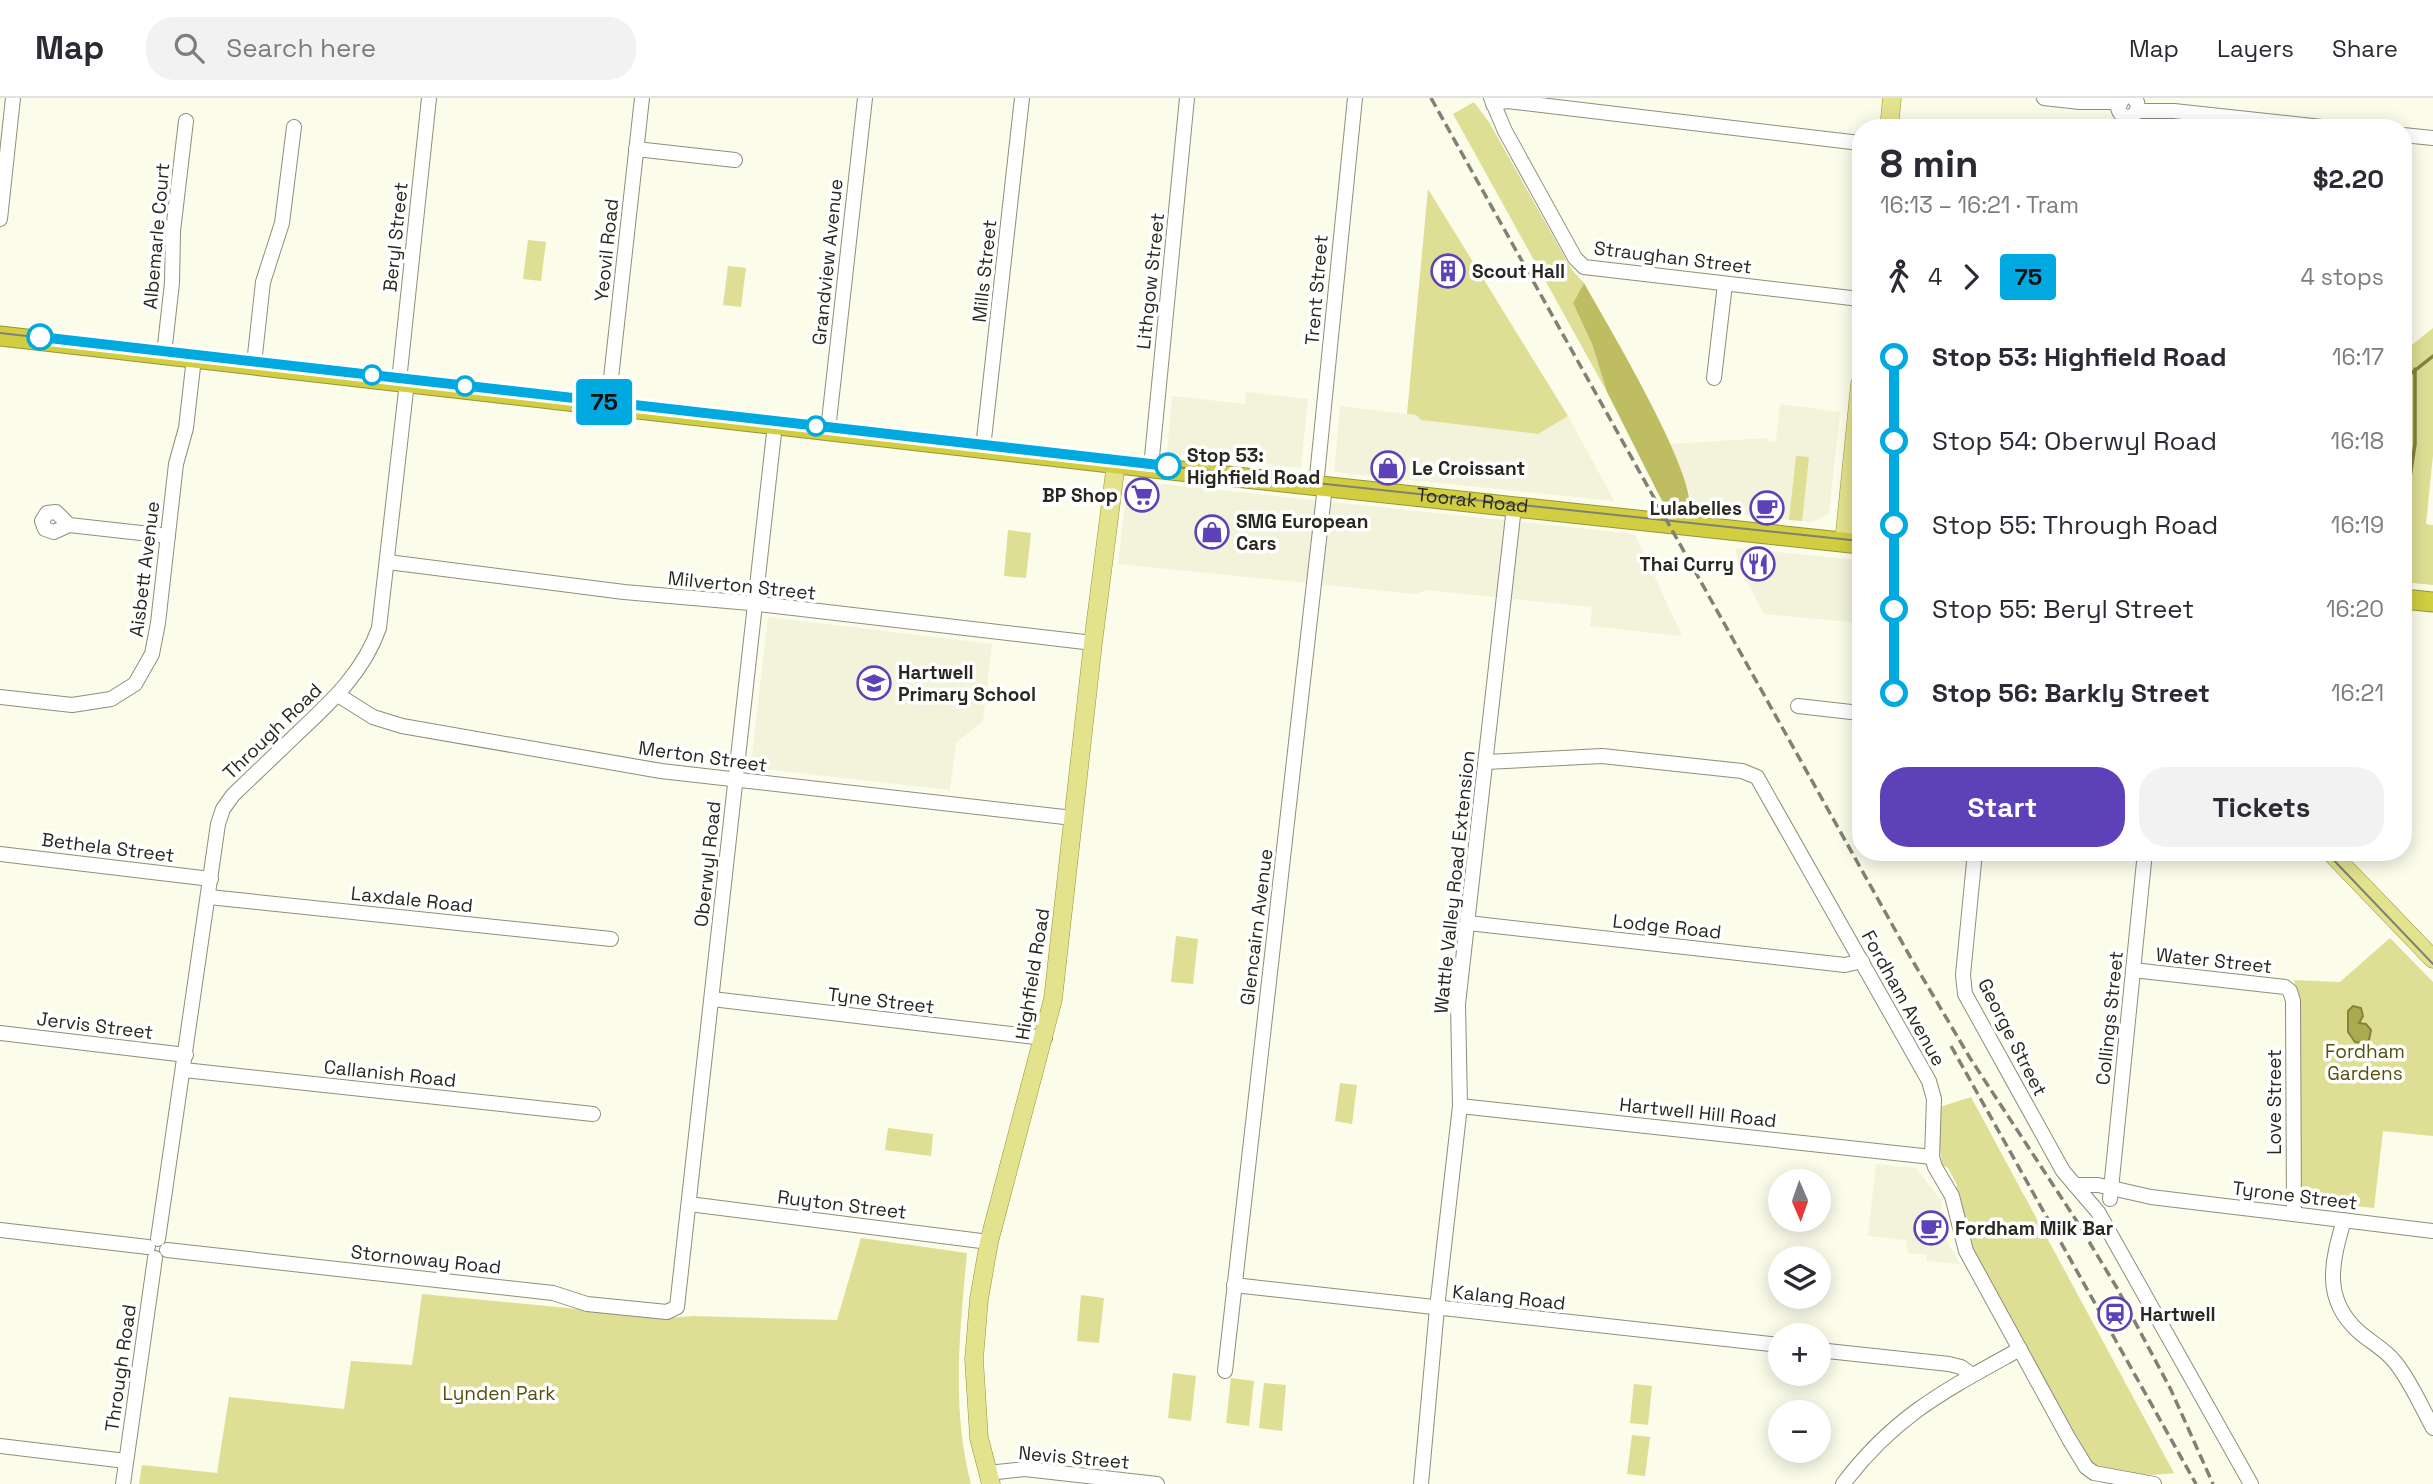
<!DOCTYPE html>
<html lang="en">
<head>
<meta charset="utf-8">
<style>
  :root { --surface:#fff; --page:#f2f2f3; --text:#2b2b33; --muted:#7c7c81; --line:#e1e1e2; --accent:#5d41b9 }
  body { margin:0; font-family:"Space Grotesk",sans-serif; background:var(--page); color:var(--text); height:100vh; display:flex; flex-direction:column; font-size:26px; white-space:nowrap }
  * { box-sizing:border-box; margin:0 }
  p { font-size:23px; color:var(--muted) }
  .icon { flex:none; width:38px; height:38px; fill:none; stroke:currentColor; stroke-width:2; stroke-linecap:round; stroke-linejoin:round }
  .map { position:relative; flex:1; overflow:hidden }
  .sheet { position:absolute; left:1852px; top:21px; width:560px; height:742px; display:flex; flex-direction:column; background:var(--surface); border-radius:28px; box-shadow:0 4px 18px #0003 }
  .sheet>* { flex:none }
  .badge { padding:0 14px; border-radius:5px; font-size:24px; line-height:46px }
  .needle { width:46px; rotate:178deg }
  .tools { position:absolute; left:1768px; top:1071px; display:grid; gap:14px }
  .tools a { display:grid; place-items:center; width:63px; height:63px; border-radius:50%; background:var(--surface); box-shadow:0 4px 18px #0003; font-size:35px }
  .map>.badge { position:absolute; translate:-50% -50%; box-shadow:0 0 0 4px #fff }
  .legs { display:flex; align-items:center; gap:10px; height:77px; padding:0 28px; font-size:23px }
  .legs p { margin-inline-start:auto }
  .summary { display:flex; align-items:center; justify-content:space-between; height:119px; padding:0 28px }
  h1 { font-size:38px; font-weight:600; line-height:52px }
  .action { display:flex; gap:14px; margin-top:auto; padding:14px 28px }
  .action a { flex:1; height:80px; border-radius:28px; background:var(--accent); color:#fff; font-size:28px; font-weight:600; line-height:80px; text-align:center }
  .action a+a { background:var(--page); color:var(--text) }
  ul { padding:0 28px; list-style:none }
  li { display:flex; align-items:center; gap:24px; height:84px; font-size:26px }
  li i { display:grid; place-items:center; width:10px; height:100%; margin:0 9px; background:currentColor }
  li i::after { content:''; width:18px; height:18px; margin:-9px; border:5px solid; border-radius:50%; background:var(--surface) }
  li p { margin-inline-start:auto }
  li:first-child i { background:linear-gradient(#0000 50%,currentColor 0) }
  li:last-child i { background:linear-gradient(currentColor 50%,#0000 0) }
  header { display:flex; align-items:center; gap:42px; box-sizing:border-box; height:98px; padding:0 35px; background:var(--surface); border-bottom:2px solid var(--line) }
  header strong { font-size:33px }
  nav { display:flex; gap:38px; margin-inline-start:auto; font-size:24px }
  .search { width:490px; height:63px; background:var(--page); display:flex; align-items:center; gap:18px; box-sizing:border-box; padding:0 24px; border-radius:28px; color:var(--muted); font-size:26px }
  .map>svg:first-child { display:block }
  .built { fill:#f2f3da }
  .green { fill:#dede95 }
  .forest { fill:#bebd61 }
  .water { fill:#abaa4e; stroke:#848340; stroke-width:2 }
  .lines { fill:none; stroke-linecap:round; stroke-linejoin:round }
  .stream { stroke:#848340; stroke-width:3.5 }
  .minor-casing { stroke:#8d8e7e; stroke-width:16 }
  .major-casing { stroke:#969436; stroke-width:19 }
  .highway-casing { stroke:#969436; stroke-width:21 }
  .minor { stroke:#fff; stroke-width:14 }
  .major { stroke:#e3e28d; stroke-width:18 }
  .highway { stroke:#d1ce41; stroke-width:19 }
  .tram { stroke:#808075; stroke-width:2 }
  .rail { stroke:#808075; stroke-width:3.5; stroke-dasharray:10 5; stroke-linecap:butt }
  .line-1-casing { stroke:#fff; stroke-width:16 }
  .line-1 { stroke:#00a9e0; stroke-width:10 }
  .stop-1-dot { fill:#fff; stroke:#00a9e0; stroke-width:3.5 }
  .labels { text-anchor:middle; stroke-width:7; stroke-linejoin:round; paint-order:stroke }
  .street-label { font-size:19px; fill:#282821; stroke:#fff }
  .poi-label { font-size:19px; font-weight:bold; fill:#282821; stroke:#fff; text-anchor:start }
  .stop-label { font-size:19px; font-weight:bold; fill:#282821; stroke:#fff; text-anchor:start }
  .park-label { font-size:19px; fill:#54520b; stroke:#fff }
</style>
</head>
<body>
<header>
<strong>Map</strong>
<div class="search"><svg class="icon" aria-label="search" viewBox="0 0 24 24"><circle cx="10" cy="10" r="6"/><path d="M15 15l6 6"/></svg>Search here</div>
<nav><a>Map</a><a>Layers</a><a>Share</a></nav>
</header>
<div class="map">
<svg width="2433" height="1386" viewBox="0 0 2433 1386">
  <rect width="100%" height="100%" fill="#fcfceb"/>
  <g class="built">
    <path d="M1246 294 1308 301 1301 370 1167 355 1172 298 1245 306Z"/>
    <path d="M1780 306 1840 314 1829 416 1812 424 1690 411 1691 400 1669 346 1768 340 1769 344 1776 343Z"/>
    <path d="M1340 308 1416 317 1421 322 1537 336 1568 318 1614 403 1334 374Z"/>
    <path d="M1134 383 1635 436 1682 538 1590 528 1592 509 1426 492 1415 496 1118 466 1127 389Z"/>
    <path d="M1735 450 1860 462V525L1764 516 1740 471Z"/>
    <path d="M768 519 992 546 983 623 956 645 950 692 756 670 751 666Z"/>
    <path d="M1876 1066 1916 1070 1942 1104 1940 1131 1960 1166 1926 1163 1927 1157 1908 1155 1906 1142 1868 1138Z"/>
  </g>
  <g class="green">
    <path d="M1474 4 1489 24 1572 172 1584 185 1573 205 1592 246 1607 294 1453 16Z"/>
    <path d="M1428 91 1568 318 1538 336 1421 322 1416 317 1407 316Z"/>
    <path d="M528 142 546 144 541 183 523 181Z"/>
    <path d="M728 168 746 170 741 209 723 207Z"/>
    <path d="M2433 230V357L2426 426 2433 427V487L2403 484V254Z"/>
    <path d="M1796 358 1809 359 1802 423 1789 422Z"/>
    <path d="M1008 432 1031 435 1026 480 1004 478Z"/>
    <path d="M1176 838 1198 841 1193 886 1171 884Z"/>
    <path d="M2390 840 2433 884V1038L2383 1033 2374 1110 2299 1102 2297 894 2294 882 2340 884Z"/>
    <path d="M1340 985 1357 987 1352 1026 1335 1023Z"/>
    <path d="M1971 999 2174 1375C2151 1378 2111 1379 2092 1365L1987 1182 1969 1143 1972 1138 1969 1129 1964 1128 1955 1092 1957 1087 1948 1070 1942 1067 1939 1044 1940 1009Z"/>
    <path d="M888 1030 933 1036 931 1058 885 1052Z"/>
    <path d="M861 1140 967 1155C960 1232 951 1310 971 1386H139L142 1367 217 1375 229 1299 344 1311 351 1263 412 1267 422 1196 670 1220 693 1218 837 1222Z"/>
    <path d="M1081 1197 1104 1200 1099 1245 1077 1243Z"/>
    <path d="M1173 1275 1196 1278 1191 1323 1168 1320Z"/>
    <path d="M1231 1280 1254 1283 1249 1328 1226 1325Z"/>
    <path d="M1264 1285 1286 1287 1282 1333 1259 1330Z"/>
    <path d="M1634 1286 1652 1288 1648 1327 1630 1325Z"/>
    <path d="M1632 1337 1650 1339 1645 1378 1627 1376Z"/>
  </g>
  <path class="forest" d="M1584 185C1608 228 1693 369 1690 411L1662 408V403L1607 294 1592 246 1573 205Z"/>
  <path class="water" d="M2353 908 2361 910 2363 918 2359 925 2366 926 2371 932 2369 942 2363 945 2355 944 2348 934V913Z"/>
  <g class="lines">
    <g class="stream">
      <path d="M2403 282 2433 258"/>
      <path d="M2403 426 2415 346V271"/>
    </g>
    <defs>
      <g id="minor">
        <path d="M1491 0 1505 33 1575 160 1584 169 1860 201"/>
        <path d="M2044 0 2080 4H2120"/>
        <path d="M2123 0 2118 10C2120 18 2127 21 2134 17L2138 10 2137 4 2133 0"/>
        <path d="M1493 6 1507 3 1860 45"/>
        <path d="M2137 13H2174L2331 30"/>
        <path d="M2403 37 2433 40"/>
        <path d="M636 51 735 62"/>
        <path d="M0 121 13 0"/>
        <path d="M164 256 172 185 173 133 186 23"/>
        <path d="M254 266 263 184 282 125 294 29"/>
        <path d="M1714 280 1725 186"/>
        <path d="M399 283 429 0"/>
        <path d="M608 307 642 0"/>
        <path d="M828 332 865 0"/>
        <path d="M983 350 1022 0"/>
        <path d="M1151 369 1187 0"/>
        <path d="M1316 388 1355 0"/>
        <path d="M69 427 56 414 47 415 42 423 45 431 54 434 69 427 168 438"/>
        <path d="M388 464 624 494 750 505 1093 545"/>
        <path d="M338 597 373 619 402 628 661 673 1073 720"/>
        <path d="M0 599 72 607 111 601 135 586 152 556 158 525 176 366 186 330 194 260"/>
        <path d="M1798 608 1860 615"/>
        <path d="M1486 664 1602 658 1742 673 1757 679 1929 983 1934 1001 1932 1059 1935 1069 1952 1098 1966 1153 2069 1341 2086 1369 2094 1375 2154 1386"/>
        <path d="M1975 754 1963 877 1965 896 2063 1073 2098 1114 2251 1386"/>
        <path d="M0 756 211 781"/>
        <path d="M209 799 611 841"/>
        <path d="M1468 825 1845 867 1862 863"/>
        <path d="M2133 872 2285 889 2290 893 2293 903 2294 1116"/>
        <path d="M712 901 1045 940"/>
        <path d="M0 935 186 957"/>
        <path d="M184 972 593 1016"/>
        <path d="M1460 1008 1932 1059"/>
        <path d="M2075 1087H2098L2151 1099 2433 1133"/>
        <path d="M2110 1101 2145 754"/>
        <path d="M689 1106 989 1144"/>
        <path d="M2344 1122C2332 1163 2322 1200 2358 1233 2370 1244 2385 1251 2395 1264 2411 1284 2421 1308 2433 1330"/>
        <path d="M0 1132 148 1149"/>
        <path d="M158 1141 218 726 223 711 233 697C255 676 278 654 300 633 333 602 364 573 379 530L407 284"/>
        <path d="M167 1152 553 1195 587 1206 667 1214 677 1209 775 326"/>
        <path d="M1234 1187 1780 1247"/>
        <path d="M1818 1252 1949 1266 1961 1269 1972 1277"/>
        <path d="M1225 1273 1325 388"/>
        <path d="M0 1348 126 1363"/>
        <path d="M988 1375 1025 1371 1157 1386"/>
        <path d="M123 1386 155 1160"/>
        <path d="M1421 1386 1437 1210 1460 1008 1458 906 1514 409"/>
        <path d="M1843 1386C1895 1317 1946 1292 2020 1251"/>
      </g>
      <g id="major">
        <path d="M1889 30 1892 0"/>
        <path d="M1844 444 1860 286"/>
        <path d="M2330 754 2433 861"/>
        <path d="M991 1386 979 1340 974 1261 979 1201 989 1144 1053 901 1093 545 1116 365"/>
      </g>
      <g id="highway">
        <path d="M0 238 1171 372 1860 446"/>
        <path d="M2403 501 2433 504"/>
      </g>
    </defs>
    <use href="#minor" class="minor-casing"/>
    <use href="#major" class="major-casing"/>
    <use href="#highway" class="highway-casing"/>
    <use href="#minor" class="minor"/>
    <use href="#major" class="major"/>
    <use href="#highway" class="highway"/>
    <g class="tram">
      <path id="s1" d="M0 235 1316 385 1860 443"/>
      <path d="M2326 754 2433 866"/>
    </g>
    <g class="rail">
      <path d="M1431 0 1908 855 1970 960 2076 1122 2117 1190 2171 1292 2213 1386"/>
      <path d="M1951 948 2196 1386"/>
    </g>
  </g>
  <g class="lines">
    <defs>
      <path id="line-1" d="M40 239 1168 368"/>
    </defs>
    <use href="#line-1" class="line-1-casing"/>
    <use href="#line-1" class="line-1"/>
  </g>
  <defs>
    <symbol id="building-ring" viewBox="-11 -11 22 22"><circle r="9.5" fill="#fff" stroke="#5d41b9" stroke-width="1.5"/><path d="M-4-6H4V6H1V3H-1V6H-4ZM-2.5-4.3h1.7v1.8h-1.7ZM.8-4.3h1.7v1.8H.8ZM-2.5-1h1.7V.8h-1.7ZM.8-1h1.7V.8H.8Z" fill="#5d41b9"/></symbol>
    <symbol id="shop-ring" viewBox="-11 -11 22 22"><circle r="9.5" fill="#fff" stroke="#5d41b9" stroke-width="1.5"/><path d="M-5-2.5h2.3a2.7 3.5 0 0 1 5.4 0H5L5.5 6h-11ZM-1.5-2.5h3a1.5 2.3 0 0 0-3 0Z" fill="#5d41b9"/></symbol>
    <symbol id="supermarket-ring" viewBox="-11 -11 22 22"><circle r="9.5" fill="#fff" stroke="#5d41b9" stroke-width="1.5"/><path d="M-6-5.5h2.5l.6 2H6L4.5 2H-2.5L-4.4-4H-6ZM-1.5 3.2a1.3 1.3 0 1 0 .1 0ZM3 3.2a1.3 1.3 0 1 0 .1 0Z" fill="#5d41b9"/></symbol>
    <symbol id="cafe-ring" viewBox="-11 -11 22 22"><circle r="9.5" fill="#fff" stroke="#5d41b9" stroke-width="1.5"/><path d="M-5.5-4.5H6V0H3Q3 3.5 0 3.5H-2.5Q-5.5 3.5-5.5 0ZM3-3.2v2h1.7v-2ZM-6 4.5H4V6H-6Z" fill="#5d41b9"/></symbol>
    <symbol id="restaurant-ring" viewBox="-11 -11 22 22"><circle r="9.5" fill="#fff" stroke="#5d41b9" stroke-width="1.5"/><path d="M-5-6h1v4h1v-4h1v4h1v-4h1v5L-1.5 .5V6h-2V.5L-5-1ZM5-6V6H3V1.5H1.5Q1.5-4 5-6Z" fill="#5d41b9"/></symbol>
    <symbol id="school-ring" viewBox="-11 -11 22 22"><circle r="9.5" fill="#fff" stroke="#5d41b9" stroke-width="1.5"/><path d="M0-5L7-2L0 1L-7-2ZM-4 1L0 2.5L4 1V4Q0 6-4 4Z" fill="#5d41b9"/></symbol>
    <symbol id="station-ring" viewBox="-11 -11 22 22"><circle r="9.5" fill="#fff" stroke="#5d41b9" stroke-width="1.5"/><path d="M-3-6H3Q5-6 5-4V2Q5 4 3 4L4.5 6H3L1.5 4h-3L-3 6H-4.5L-3 4Q-5 4-5 2V-4Q-5-6-3-6ZM-3.5-4v3h7v-3ZM-3.5 1v1.5H-2V1ZM2 1v1.5H3.5V1Z" fill="#5d41b9"/></symbol>
  </defs>
  <g fill-rule="evenodd">
    <use href="#building-ring" x="1429" y="154" width="38" height="38"/>
    <use href="#shop-ring" x="1369" y="351" width="38" height="38"/>
    <use href="#supermarket-ring" x="1123" y="378" width="38" height="38"/>
    <use href="#cafe-ring" x="1748" y="391" width="38" height="38"/>
    <use href="#shop-ring" x="1193" y="415" width="38" height="38"/>
    <use href="#restaurant-ring" x="1739" y="447" width="38" height="38"/>
    <use href="#school-ring" x="855" y="566" width="38" height="38"/>
    <use href="#cafe-ring" x="1912" y="1111" width="38" height="38"/>
    <use href="#station-ring" x="2096" y="1197" width="38" height="38"/>
  </g>
  <g class="stop-1-dot">
    <circle cx="40" cy="239" r="12"/>
    <circle cx="372" cy="277" r="9"/>
    <circle cx="465" cy="288" r="9"/>
    <circle cx="816" cy="328" r="9"/>
    <circle cx="1168" cy="368" r="12"/>
  </g>
  <g class="labels">
    <g class="street-label">
      <text transform="translate(156 138) rotate(-85)" y="7">Albemarle Court</text>
      <text transform="translate(395 139) rotate(-84)" y="7">Beryl Street</text>
      <text transform="translate(606 152) rotate(-84)" y="7">Yeovil Road</text>
      <text transform="translate(1673 159) rotate(7)" y="7">Straughan Street</text>
      <text transform="translate(827 164) rotate(-84)" y="7">Grandview Avenue</text>
      <text transform="translate(984 173) rotate(-84)" y="7">Mills Street</text>
      <text transform="translate(1150 183) rotate(-84)" y="7">Lithgow Street</text>
      <text transform="translate(1316 192) rotate(-85)" y="7">Trent Street</text>
      <text dy="7" stroke="none"><textPath href="#s1" startOffset="1482">Toorak Road</textPath></text>
      <text transform="translate(144 471) rotate(-83)" y="7">Aisbett Avenue</text>
      <text transform="translate(742 487) rotate(6)" y="7">Milverton Street</text>
      <text transform="translate(272 633) rotate(-44)" y="7">Through Road</text>
      <text transform="translate(703 658) rotate(8)" y="7">Merton Street</text>
      <text transform="translate(108 749) rotate(7)" y="7">Bethela Street</text>
      <text transform="translate(707 766) rotate(-84)" y="7">Oberwyl Road</text>
      <text transform="translate(1454 784) rotate(-84)" y="7">Wattle Valley Road Extension</text>
      <text transform="translate(412 801) rotate(6)" y="7">Laxdale Road</text>
      <text transform="translate(1667 828) rotate(6)" y="7">Lodge Road</text>
      <text transform="translate(1256 829) rotate(-83)" y="7">Glencairn Avenue</text>
      <text transform="translate(2214 862) rotate(6)" y="7">Water Street</text>
      <text transform="translate(1032 876) rotate(-81)" y="7">Highfield Road</text>
      <text transform="translate(1904 900) rotate(61)" y="7">Fordham Avenue</text>
      <text transform="translate(881 902) rotate(7)" y="7">Tyne Street</text>
      <text transform="translate(2109 920) rotate(-84)" y="7">Collings Street</text>
      <text transform="translate(95 927) rotate(7)" y="7">Jervis Street</text>
      <text transform="translate(2013 939) rotate(63)" y="7">George Street</text>
      <text transform="translate(390 975) rotate(6)" y="7">Callanish Road</text>
      <text transform="translate(2274 1004) rotate(-90)" y="7">Love Street</text>
      <text transform="translate(1698 1014) rotate(6)" y="7">Hartwell Hill Road</text>
      <text transform="translate(2295 1097) rotate(7)" y="7">Tyrone Street</text>
      <text transform="translate(842 1106) rotate(7)" y="7">Ruyton Street</text>
      <text transform="translate(426 1161) rotate(6)" y="7">Stornoway Road</text>
      <text transform="translate(1509 1199) rotate(6)" y="7">Kalang Road</text>
      <text transform="translate(120 1270) rotate(-82)" y="7">Through Road</text>
      <text transform="translate(1074 1359) rotate(5)" y="7">Nevis Street</text>
    </g>
    <g class="poi-label">
      <text x="1472" y="180">Scout Hall</text>
      <text x="1412" y="377">Le Croissant</text>
      <text x="1118" y="404" text-anchor="end">BP Shop</text>
      <text x="1742" y="417" text-anchor="end">Lulabelles</text>
      <text x="1236" y="430">SMG European<tspan x="1236" dy="22">Cars</tspan></text>
      <text x="1734" y="473" text-anchor="end">Thai Curry</text>
      <text x="898" y="581">Hartwell<tspan x="898" dy="22">Primary School</tspan></text>
      <text x="1955" y="1137">Fordham Milk Bar</text>
      <text x="2140" y="1223">Hartwell</text>
    </g>
    <g class="stop-label">
      <text x="1187" y="364">Stop 53:<tspan x="1187" dy="22">Highfield Road</tspan></text>
    </g>
    <g class="park-label">
      <text x="2365" y="960">Fordham<tspan x="2365" dy="22">Gardens</tspan></text>
      <text x="499" y="1302">Lynden Park</text>
    </g>
  </g>
</svg>
<div class="tools">
<a><svg class="needle" viewBox="-14 -14 28 28"><path d="M0-13l5 13h-10z" fill="#e53935"/><path d="M0 13l5-13h-10z" fill="#7c7c81"/></svg></a>
<a><svg class="icon" aria-label="layers" viewBox="0 0 24 24"><path d="M12 4l9 5-9 5-9-5zM3 14l9 5 9-5"/></svg></a>
<a>+</a>
<a>−</a>
</div>
<b class="badge" style="left:604px;top:304px;background:#00a9e0;color:#111">75</b>
<section class="sheet">
<div class="summary"><div><h1>8 min</h1><p>16:13 – 16:21 · Tram</p></div><b>$2.20</b></div>
<div class="legs"><svg class="icon" aria-label="walk" viewBox="0 0 24 24"><circle cx="13" cy="4" r="2"/><path d="M13 8l-2 6 4 7M11 14l-3 7M7 12l3-4h3l4 4"/></svg>4<svg class="icon" aria-label="forward" viewBox="0 0 24 24"><path d="M9 5l7 7-7 7"/></svg><b class="badge" style="background:#00a9e0;color:#111">75</b><p>4 stops</p></div>
<ul>
<li><i style="color:#00a9e0"></i><b>Stop 53: Highfield Road</b><p>16:17</p></li>
<li><i style="color:#00a9e0"></i><span>Stop 54: Oberwyl Road</span><p>16:18</p></li>
<li><i style="color:#00a9e0"></i><span>Stop 55: Through Road</span><p>16:19</p></li>
<li><i style="color:#00a9e0"></i><span>Stop 55: Beryl Street</span><p>16:20</p></li>
<li><i style="color:#00a9e0"></i><b>Stop 56: Barkly Street</b><p>16:21</p></li>
</ul>
<div class="action"><a>Start</a><a>Tickets</a></div>
</section>
</div>
</body>
</html>
